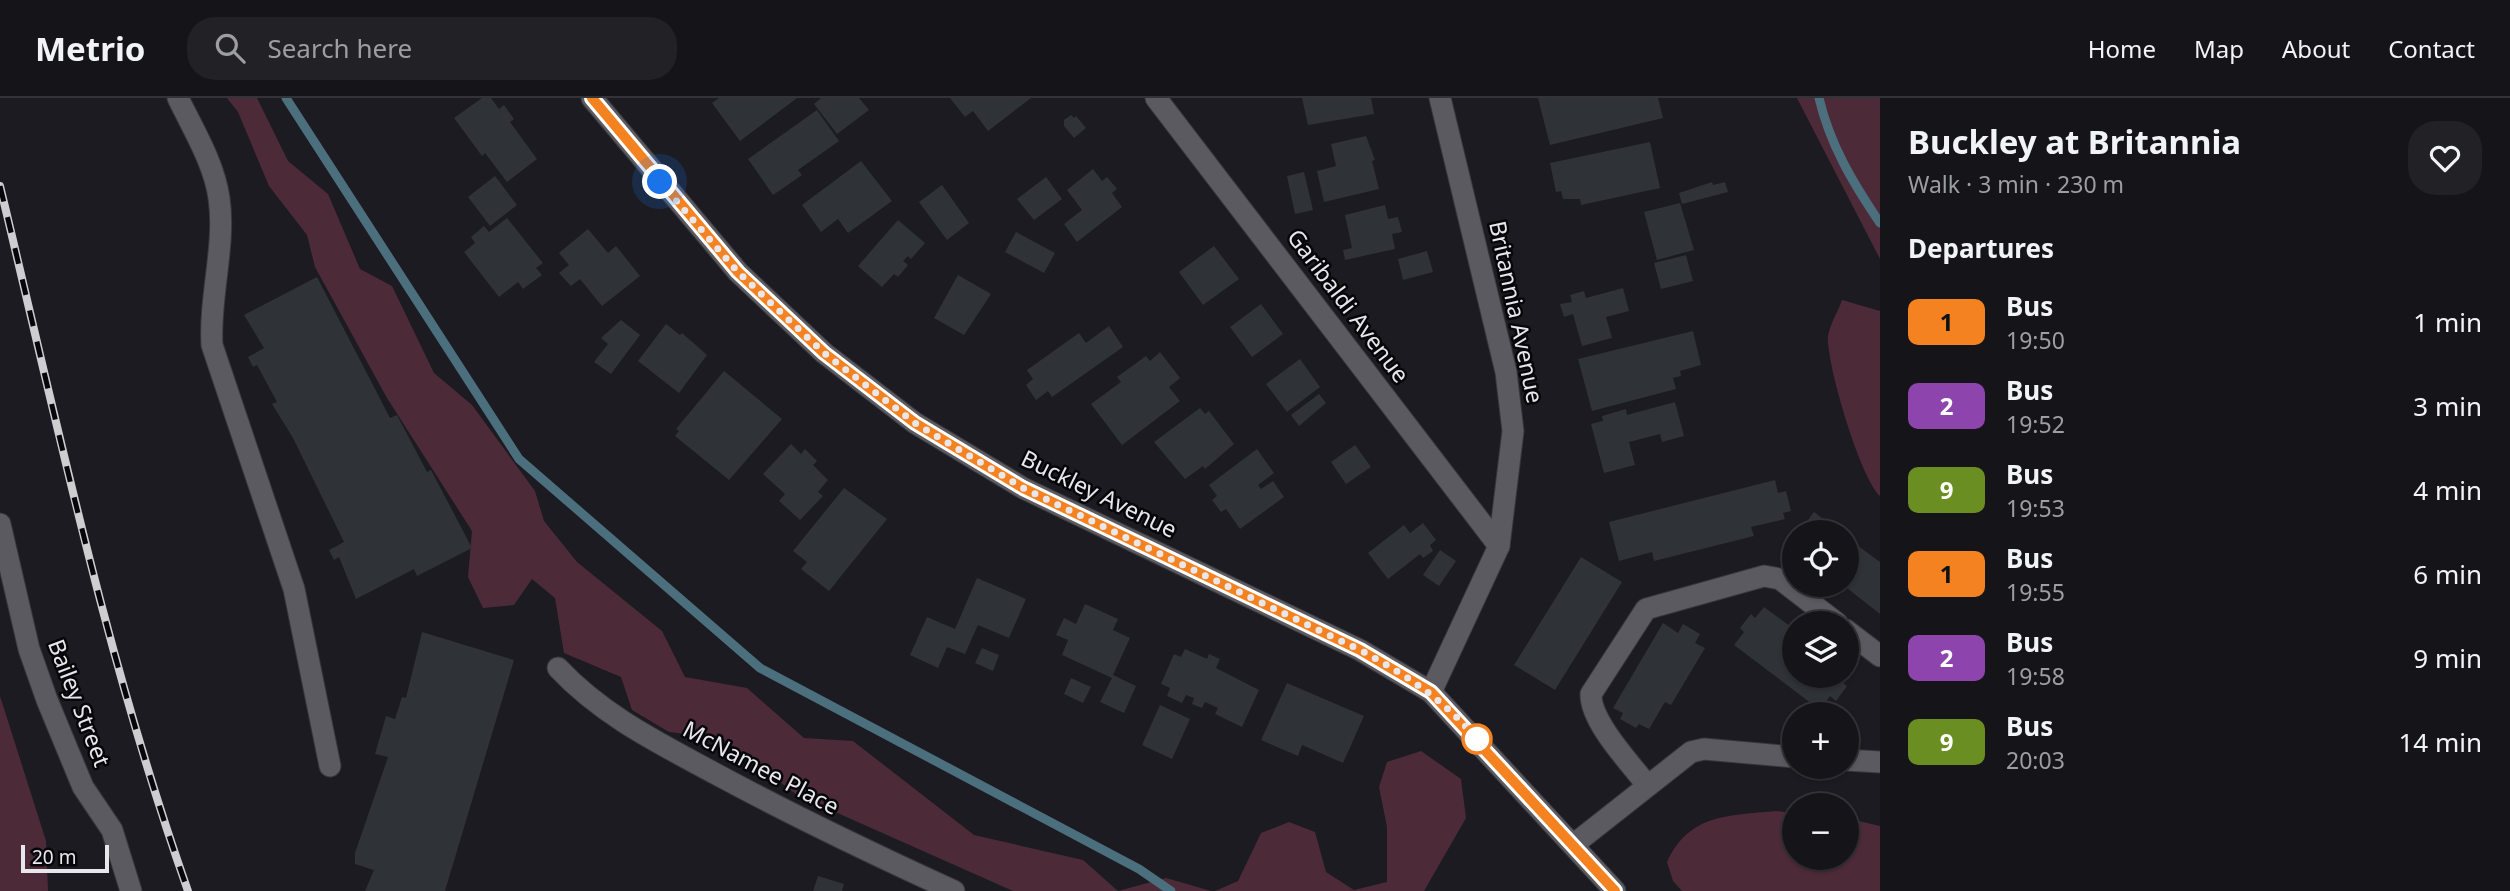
<!DOCTYPE html>
<html lang="en">
<head>
<meta charset="utf-8">
<style>
  :root { --surface:#151419; --page:#222126; --text:#f1f3f6; --muted:#9d9ea2; --line:#343338 }
  body { margin:0; font-family:"Noto Sans",sans-serif; background:var(--page); color:var(--text); height:100vh; display:flex; flex-direction:column; font-size:26px; white-space:nowrap }
  * { box-sizing:border-box; margin:0 }
  p { font-size:23px; color:var(--muted) }
  .icon { flex:none; width:38px; height:38px; fill:none; stroke:currentColor; stroke-width:2; stroke-linecap:round; stroke-linejoin:round }
  .map { position:relative; flex:1; overflow:hidden }
  .side { display:flex; flex-direction:column; background:var(--surface); width:630px }
  .side>* { flex:none }
  .badge { padding:0 14px; border-radius:10px; font-size:24px; line-height:46px }
  .controls { position:absolute; left:1782px; top:422px; display:grid; gap:14px }
  .controls a { display:grid; place-items:center; width:77px; height:77px; border-radius:50%; background:var(--surface); box-shadow:0 2px 5px #0004,0 0 0 2px var(--line); font-size:35px }
  .scale { position:absolute; left:21px; bottom:18px; width:88px; box-sizing:border-box; padding-left:7px; border:4px solid #e8e7eb; border-top:0; font-size:19px; line-height:24px; white-space:nowrap; color:#e8e7eb; -webkit-text-stroke:5px #070709; paint-order:stroke }
  .you { position:absolute; width:35px; height:35px; margin:-18px; border:5px solid #fff; border-radius:50%; background:#1a73e8; box-shadow:0 0 0 10px #1a73e833 }
  .map>.badge { position:absolute; translate:-50% -50%; box-shadow:0 0 0 4px #fff }
  h2 { padding:0 28px; font-size:26px; line-height:63px }
  .round { display:grid; place-items:center; flex:none; width:74px; height:74px; border-radius:28px; background:var(--page) }
  .overview { display:flex; align-items:center; justify-content:space-between; height:119px; padding:0 28px }
  h1 { font-size:33px; font-weight:700; line-height:52px }
  ul { padding:0; list-style:none }
  li { display:flex; align-items:center; gap:21px; height:84px; padding:0 28px }
  li div { flex:1 }
  li b { display:block; font-size:26px }
  li em { font-style:normal }
  li .badge { min-width:77px; font-weight:700; text-align:center }
  header { display:flex; align-items:center; gap:42px; box-sizing:border-box; height:98px; padding:0 35px; background:var(--surface); border-bottom:2px solid var(--line) }
  header strong { font-size:33px }
  nav { display:flex; gap:38px; margin-inline-start:auto; font-size:24px }
  .search { width:490px; height:63px; background:var(--page); display:flex; align-items:center; gap:18px; box-sizing:border-box; padding:0 24px; border-radius:28px; color:var(--muted); font-size:26px }
  main { display:flex; flex:1; min-height:0 }
  .map>svg:first-child { display:block }
  .green { fill:#4d2a37 }
  .lines { fill:none; stroke-linecap:round; stroke-linejoin:round }
  .stream { stroke:#4c6f7e; stroke-width:9 }
  .building { fill:#2f3237 }
  .minor-casing { stroke:#38383c; stroke-width:23 }
  .minor { stroke:#5b5a60; stroke-width:21 }
  .rail-casing { stroke:#cecdd1; stroke-width:8 }
  .rail { stroke:#070709; stroke-width:5; stroke-dasharray:16; stroke-linecap:butt }
  .line-casing { stroke:#fff; stroke-width:16 }
  .line { stroke:#f58220; stroke-width:10 }
  .walk { stroke:#e8e7eb; stroke-width:7; stroke-dasharray:0 12.6 }
  .stop-dot { fill:#fff; stroke:#f58220; stroke-width:3.5 }
  .labels { text-anchor:middle; stroke-width:5; stroke-linejoin:round; paint-order:stroke }
  .street-label { font-size:23px; fill:#e8e7eb; stroke:#070709 }
</style>
</head>
<body>
<header>
<strong>Metrio</strong>
<div class="search"><svg class="icon" aria-label="search" viewBox="0 0 24 24"><circle cx="10" cy="10" r="6"/><path d="M15 15l6 6"/></svg>Search here</div>
<nav><a>Home</a><a>Map</a><a>About</a><a>Contact</a></nav>
</header>
<main>
<div class="map">
<svg width="1880" height="793" viewBox="0 0 1880 793">
  <rect width="100%" height="100%" fill="#1c1b21"/>
  <g class="green">
    <path d="M227 0H257L288 63 328 96 360 171 392 188 434 275 472 307 535 393 544 423 577 464 662 533 685 579 747 590 804 640 853 643 974 737 1083 762 1118 793 1166 780 1211 793H1013L797 697 722 640 669 634 632 612 621 579 564 555 555 500 532 481 514 507 483 510 468 479 472 433 387 300 315 169 307 137 269 88 238 14Z"/>
    <path d="M1797 0H1880V161Z"/>
    <path d="M1842 202 1880 213V398C1860 379 1829 273 1828 243 1827 231 1838 214 1842 202Z"/>
    <path d="M0 598 46 743 48 793H0Z"/>
    <path d="M1421 653 1461 681 1466 720 1424 793H1215L1238 783 1261 735 1289 724 1315 734 1326 774 1354 792 1387 784V729L1379 689 1387 664Z"/>
    <path d="M1776 713 1794 715V760H1846V720L1880 728V793H1682L1673 783 1667 764C1690 715 1728 718 1776 713Z"/>
  </g>
  <g class="lines">
    <g class="stream">
      <path d="M286 0 519 361 760 570 1139 771 1171 793"/>
      <path d="M1819 0C1830 47 1853 85 1880 125"/>
    </g>
  </g>
  <g class="building">
    <path d="M482 0H491L499 11 504 7 514 21 510 24 537 61 507 84 485 55 482 58 454 20Z"/>
    <path d="M719 0H797L740 43 712 5Z"/>
    <path d="M821 0H859L869 12 837 36 814 6Z"/>
    <path d="M950 0H1031L988 33 973 13 965 19Z"/>
    <path d="M1302 0H1371L1374 16 1308 27Z"/>
    <path d="M1538 0H1658L1663 20 1550 47Z"/>
    <path d="M817 12 839 43 798 72 802 77 773 97 748 61Z"/>
    <path d="M1071 17 1074 20 1076 18 1086 30 1074 40 1064 28V22Z"/>
    <path d="M1366 38 1375 62 1372 63 1379 91 1324 104 1317 73 1336 68 1331 46Z"/>
    <path d="M1650 44 1660 90 1581 107 1580 101H1563L1561 93 1556 94 1550 65Z"/>
    <path d="M861 63 892 103 848 135 838 121 821 134 802 107Z"/>
    <path d="M1093 71 1102 83 1107 79 1117 91 1112 95 1122 109 1077 144 1064 126 1082 112 1067 92Z"/>
    <path d="M1304 74 1313 112 1295 116 1287 78Z"/>
    <path d="M495 78 517 107 490 128 468 99Z"/>
    <path d="M1046 79 1062 101 1034 122 1017 101Z"/>
    <path d="M1712 84 1713 87 1725 84 1728 94 1682 106 1679 95Z"/>
    <path d="M942 87 969 125 947 142 919 104Z"/>
    <path d="M1680 105 1694 152 1657 162 1644 114Z"/>
    <path d="M1385 107 1388 121 1398 119 1402 134 1392 136 1395 151 1345 162 1343 152 1352 150 1345 117Z"/>
    <path d="M507 120 543 165 536 170 542 177 523 191 518 184 499 199 464 154 475 145 471 139 484 128 489 134Z"/>
    <path d="M898 122 925 145 911 161 908 158 903 163 908 167 898 179 894 176 882 189 858 168Z"/>
    <path d="M588 131 608 155 616 148 640 178 602 208 580 181 571 188 559 175 569 167 559 155Z"/>
    <path d="M1016 134 1055 155 1044 175 1005 154Z"/>
    <path d="M1214 148 1239 181 1203 207 1179 174Z"/>
    <path d="M1427 153 1433 174 1403 182 1398 161Z"/>
    <path d="M1686 157 1693 183 1661 191 1654 165Z"/>
    <path d="M958 177 991 196 964 237 934 220Z"/>
    <path d="M317 179 390 320 397 317 427 374 431 372 472 450 417 478 414 471 356 501 339 459 334 462 329 452 344 444 293 340 272 306 277 304 257 267 253 269 248 259 264 250 244 217Z"/>
    <path d="M1623 190 1629 213 1606 219 1612 240 1582 248 1573 216 1564 219 1560 206 1572 204 1570 197 1584 193 1586 200Z"/>
    <path d="M1261 206 1283 236 1252 259 1230 229Z"/>
    <path d="M621 222 640 237 611 276 594 264 608 246 601 240Z"/>
    <path d="M666 226 680 237 682 235 707 257 679 295 638 263Z"/>
    <path d="M1109 228 1123 249 1052 299 1048 293 1036 302 1026 287 1033 281 1027 272 1079 235 1086 245Z"/>
    <path d="M1693 233 1701 267 1680 273 1681 278 1673 280 1676 291 1592 313 1578 261Z"/>
    <path d="M1160 254 1180 280 1169 289 1180 303 1122 347 1091 306 1121 284 1117 279 1146 258 1150 263Z"/>
    <path d="M1300 261 1320 289 1287 314 1266 286Z"/>
    <path d="M724 273 782 321 729 382 675 338 679 333 676 331Z"/>
    <path d="M1319 296 1326 305 1299 328 1291 317Z"/>
    <path d="M1675 304 1684 338 1662 344 1660 336 1629 344 1635 367 1604 375 1591 326 1603 323 1602 318 1626 311 1627 317Z"/>
    <path d="M1200 310 1205 316 1209 313 1234 346 1205 371 1203 368 1185 381 1154 344Z"/>
    <path d="M791 346 801 356 805 351 817 363 813 367 828 382 818 394 823 398 800 422 779 403 785 396 763 376Z"/>
    <path d="M1355 347 1371 369 1346 386 1331 364Z"/>
    <path d="M1257 351 1274 375 1258 387 1261 391 1273 383 1284 399 1240 431 1226 411 1221 414 1212 402 1217 398 1209 387Z"/>
    <path d="M1775 382 1778 395 1786 393 1791 413 1783 415 1785 421 1751 429 1754 438 1654 463 1652 454 1619 463 1609 424Z"/>
    <path d="M844 390 887 421 829 493 801 471 807 464 793 453Z"/>
    <path d="M1814 414 1840 434H1799Z"/>
    <path d="M1423 425 1436 442 1430 447 1433 453 1423 460 1420 456 1388 481 1368 455 1404 427 1410 435Z"/>
    <path d="M1846 439 1880 464V516L1842 486H1846Z"/>
    <path d="M1440 452 1456 463 1439 488 1423 477Z"/>
    <path d="M1581 459 1622 484 1555 592 1514 567Z"/>
    <path d="M977 480 1026 501 1009 540 978 527 965 556 947 549 938 570 910 557 927 519 955 531Z"/>
    <path d="M1085 506 1118 521 1113 532 1130 540 1113 577 1136 588 1124 615 1100 604 1112 580 1062 557 1068 542 1056 537 1064 520 1076 526Z"/>
    <path d="M1764 509 1794 531V578H1846L1842 584 1847 588 1836 603 1830 598 1820 612 1734 547 1744 534 1740 530 1751 516 1755 520Z"/>
    <path d="M1663 525 1678 535 1683 526 1700 536 1695 545 1705 550 1671 607 1665 604 1649 631 1639 626 1636 630 1620 621 1623 615 1613 610Z"/>
    <path d="M422 534 514 562 445 793H365L374 772 355 766V755L388 659 375 656 386 618 395 621 402 599 406 600Z"/>
    <path d="M982 550 999 557 993 573 975 565Z"/>
    <path d="M1185 551 1207 561 1209 556 1220 561 1216 570 1259 592 1242 629 1215 616 1218 610 1205 604 1202 610 1192 606 1194 600 1186 597 1182 605 1167 598 1170 590 1161 586 1174 556 1181 559Z"/>
    <path d="M1071 580 1091 589 1083 605 1064 596Z"/>
    <path d="M1287 585 1364 618 1343 665 1302 647 1298 658 1261 642Z"/>
    <path d="M1160 607 1190 621 1172 661 1142 647Z"/>
    <path d="M818 778 844 786 842 793H813Z"/>
  </g>
  <g class="lines">
    <defs>
      <g id="minor">
        <path d="M178 0C193 31 214 65 219 100 226 147 209 199 212 247L294 491 330 668"/>
        <path d="M592 0 738 174 824 255 915 325 1023 390 1360 552 1431 594 1615 793"/>
        <path d="M1156 0 1499 448"/>
        <path d="M0 426 29 551 47 602 83 689 112 732 131 793"/>
        <path d="M1846 532 1880 558"/>
        <path d="M558 570C603 618 659 645 716 676 794 718 873 756 954 793"/>
        <path d="M1431 594 1499 448 1513 333 1506 274 1440 0"/>
        <path d="M1846 662 1880 664"/>
        <path d="M1647 687C1630 665 1590 623 1591 596L1646 511 1764 478 1780 481 1837 525"/>
        <path d="M1573 747 1691 654 1704 651 1794 659"/>
      </g>
    </defs>
    <use href="#minor" class="minor-casing"/>
    <use href="#minor" class="minor"/>
    <defs>
      <path id="rail" d="M0 88C57 324 107 564 188 793"/>
    </defs>
    <use href="#rail" class="rail-casing"/>
    <use href="#rail" class="rail"/>
  </g>
  <g class="lines">
    <defs>
      <path id="line" d="M592 0 738 174 824 255 915 325 1023 390 1360 552 1431 594 1615 793"/>
    </defs>
    <use href="#line" class="line-casing"/>
    <use href="#line" class="line"/>
    <path class="walk" d="M660 84 738 174 824 255 915 325 1023 390 1360 552C1406 577 1442 600 1477 641"/>
  </g>
  <circle class="stop-dot" cx="1477" cy="641" r="14"/>
  <g class="labels">
    <g class="street-label">
      <text transform="translate(1348 208) rotate(53)" y="8">Garibaldi Avenue</text>
      <text transform="translate(1516 214) rotate(78)" y="8">Britannia Avenue</text>
      <text transform="translate(1099 396) rotate(26)" y="8">Buckley Avenue</text>
      <text transform="translate(79 605) rotate(69)" y="8">Bailey Street</text>
      <text transform="translate(761 670) rotate(28)" y="8">McNamee Place</text>
    </g>
  </g>
</svg>
<div class="controls">
<a><svg class="icon" aria-label="locate" viewBox="0 0 24 24"><circle cx="12" cy="12" r="6"/><path d="M12 2v4M12 18v4M2 12h4M18 12h4"/></svg></a>
<a><svg class="icon" aria-label="layers" viewBox="0 0 24 24"><path d="M12 4l9 5-9 5-9-5zM3 14l9 5 9-5"/></svg></a>
<a>+</a>
<a>−</a>
</div>
<div class="scale">20 m</div>
<div class="you" style="left:660px;top:84px"></div>
</div>
<section class="side">
<div class="overview"><div><h1>Buckley at Britannia</h1><p>Walk · 3 min · 230 m</p></div><a class="round"><svg class="icon" aria-label="heart" viewBox="0 0 24 24"><path d="M12 20l-8-8c-3-5 5-10 8-4 3-6 11-1 8 4z"/></svg></a></div>
<h2>Departures</h2>
<ul>
<li><span class="badge" style="background:#f58220;color:#111">1</span><div><b>Bus</b><p>19:50</p></div><em>1 min</em></li>
<li><span class="badge" style="background:#8e44ad;color:#fff">2</span><div><b>Bus</b><p>19:52</p></div><em>3 min</em></li>
<li><span class="badge" style="background:#6b8e23;color:#fff">9</span><div><b>Bus</b><p>19:53</p></div><em>4 min</em></li>
<li><span class="badge" style="background:#f58220;color:#111">1</span><div><b>Bus</b><p>19:55</p></div><em>6 min</em></li>
<li><span class="badge" style="background:#8e44ad;color:#fff">2</span><div><b>Bus</b><p>19:58</p></div><em>9 min</em></li>
<li><span class="badge" style="background:#6b8e23;color:#fff">9</span><div><b>Bus</b><p>20:03</p></div><em>14 min</em></li>
</ul>
</section>
</main>
</body>
</html>
